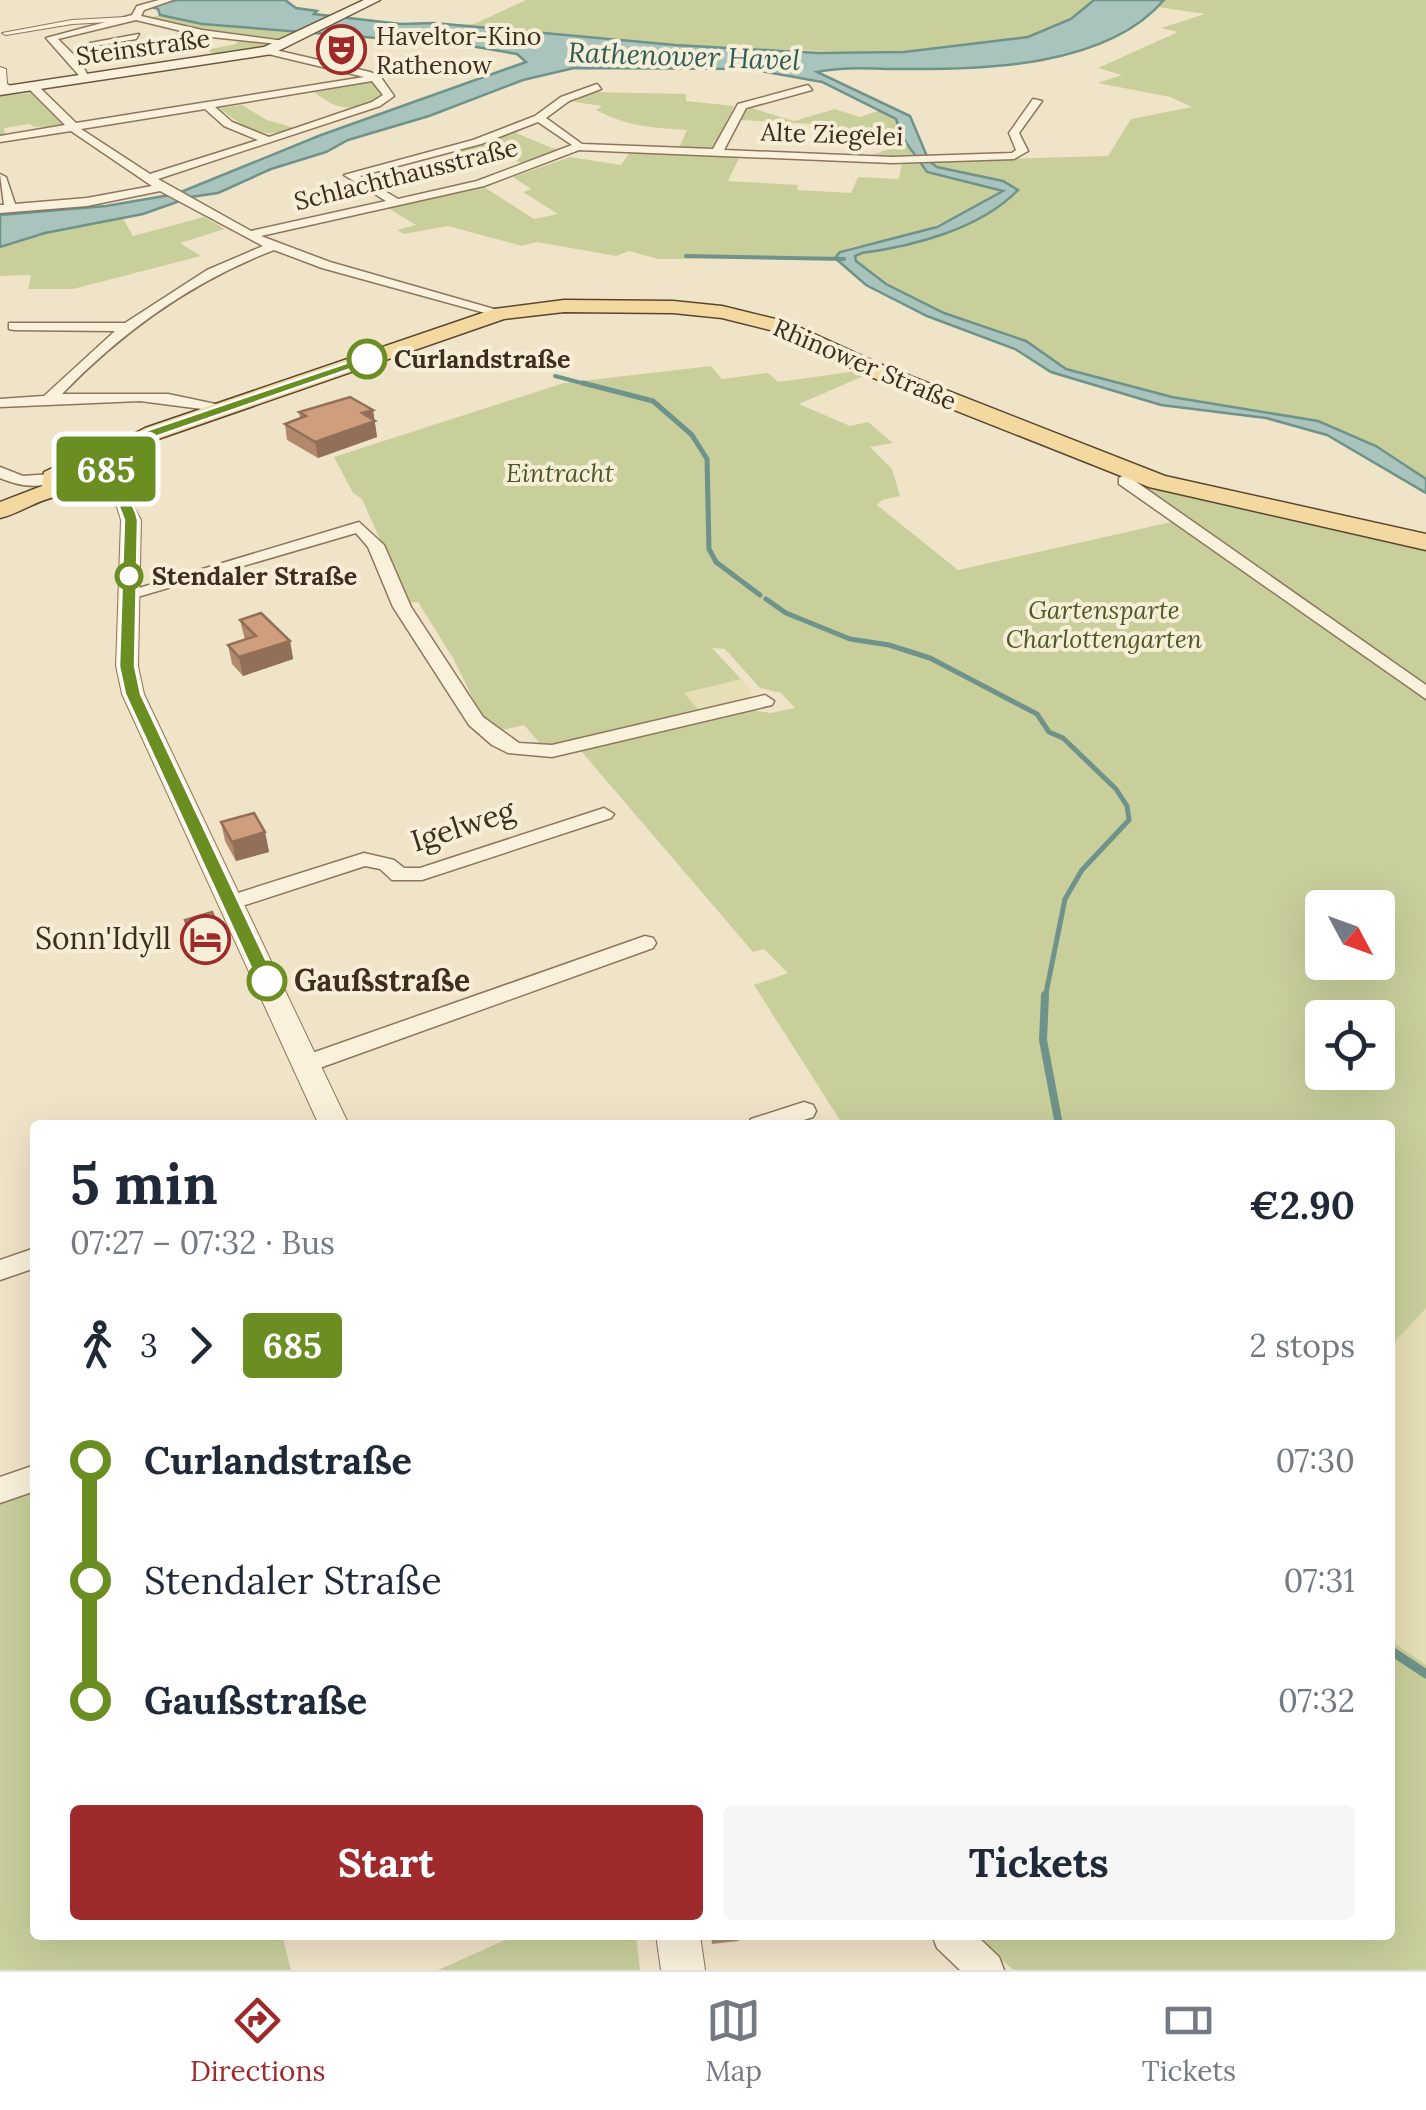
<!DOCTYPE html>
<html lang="en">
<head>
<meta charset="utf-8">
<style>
  :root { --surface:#fff; --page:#f6f6f7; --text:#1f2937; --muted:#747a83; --line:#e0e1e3; --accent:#9e2a2b }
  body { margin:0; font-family:Lora,serif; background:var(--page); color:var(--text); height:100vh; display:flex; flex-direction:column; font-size:38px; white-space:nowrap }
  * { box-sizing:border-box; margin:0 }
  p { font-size:32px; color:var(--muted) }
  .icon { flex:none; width:55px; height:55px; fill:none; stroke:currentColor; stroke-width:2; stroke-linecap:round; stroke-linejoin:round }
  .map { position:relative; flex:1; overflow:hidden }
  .side { position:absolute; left:30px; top:1120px; width:1365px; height:820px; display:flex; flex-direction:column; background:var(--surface); border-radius:10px; box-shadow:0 10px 40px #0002 }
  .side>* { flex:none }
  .badge { padding:0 20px; border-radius:8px; font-size:35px; line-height:65px }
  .needle { width:65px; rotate:131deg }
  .controls { position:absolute; left:1305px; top:890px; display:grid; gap:20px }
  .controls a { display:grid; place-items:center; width:90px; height:90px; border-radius:10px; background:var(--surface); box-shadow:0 10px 40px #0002; font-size:50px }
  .map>.badge { position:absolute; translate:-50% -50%; box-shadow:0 0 0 5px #fff }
  .legs { display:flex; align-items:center; gap:15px; height:110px; padding:0 40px; font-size:32px }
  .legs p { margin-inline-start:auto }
  .headline { display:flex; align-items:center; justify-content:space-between; height:170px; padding:0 40px }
  h1 { font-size:55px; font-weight:700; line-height:75px }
  .cta { display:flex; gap:20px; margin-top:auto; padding:20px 40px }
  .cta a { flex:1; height:115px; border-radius:10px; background:var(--accent); color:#fff; font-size:40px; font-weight:700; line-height:115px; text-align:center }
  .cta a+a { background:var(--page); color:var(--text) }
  ul { padding:0 40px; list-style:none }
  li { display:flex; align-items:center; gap:35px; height:120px; font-size:38px }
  li i { display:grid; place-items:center; width:15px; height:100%; margin:0 12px; background:currentColor }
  li i::after { content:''; width:25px; height:25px; margin:-12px; border:8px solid; border-radius:50%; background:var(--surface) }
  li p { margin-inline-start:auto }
  li:first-child i { background:linear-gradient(#0000 50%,currentColor 0) }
  li:last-child i { background:linear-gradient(currentColor 50%,#0000 0) }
  .tab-bar { display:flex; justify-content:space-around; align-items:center; height:140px; border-top:2px solid var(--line); background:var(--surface); font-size:28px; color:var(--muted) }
  .tab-bar a { display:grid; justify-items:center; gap:5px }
  .tab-bar .on { color:var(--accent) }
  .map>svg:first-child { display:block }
  .farmland { fill:#e6deb5 }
  .green { fill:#c9cf9b; fill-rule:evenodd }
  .water { fill:#a9c4bc; stroke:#6f938a; stroke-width:2.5 }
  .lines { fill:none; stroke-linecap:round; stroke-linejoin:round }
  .stream-far3 { stroke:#6f938a; stroke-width:4 }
  .stream-far2 { stroke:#6f938a; stroke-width:5 }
  .stream-far1 { stroke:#6f938a; stroke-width:8 }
  .stream { stroke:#6f938a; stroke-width:9 }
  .pedestrian-casing { stroke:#8d765c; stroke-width:2 }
  .minor-casing { stroke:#8d765c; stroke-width:3 }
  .tertiary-casing { stroke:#8d765c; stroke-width:2 }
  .secondary-casing { stroke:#6f573f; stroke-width:3 }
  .primary-casing { stroke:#5b4430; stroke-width:3 }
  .pedestrian { fill:#faf1dc; fill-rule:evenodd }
  .minor { fill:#faf1dc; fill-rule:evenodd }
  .tertiary { fill:#faf1dc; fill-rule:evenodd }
  .secondary { fill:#faf1dc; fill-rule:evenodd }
  .primary { fill:#f3d9a0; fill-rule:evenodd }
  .wall { fill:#b2896c }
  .shaded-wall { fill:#916f58 }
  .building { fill:#cf9f7d; stroke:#916f58; stroke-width:2.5 }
  .line-1 { fill:#6b8e23; stroke:#fff; stroke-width:2.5 }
  .stop-1-dot { fill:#fff; stroke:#6b8e23; stroke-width:5 }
  .labels { text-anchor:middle; stroke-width:8; stroke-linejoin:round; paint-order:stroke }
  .far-poi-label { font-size:25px; fill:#3d2e20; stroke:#f7eed8; text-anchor:start }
  .far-street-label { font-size:25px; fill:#3d2e20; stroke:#f7eed8 }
  .far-stop-label { font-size:25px; font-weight:bold; fill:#3d2e20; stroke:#f7eed8; text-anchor:start }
  .far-park-label { font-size:25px; font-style:italic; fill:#4d5a26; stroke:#f7eed8 }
  .far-water-label { font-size:28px; font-style:italic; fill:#2f5d5a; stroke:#f7eed8 }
  .street-label { font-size:30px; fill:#3d2e20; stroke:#f7eed8 }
  .poi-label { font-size:30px; fill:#3d2e20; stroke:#f7eed8; text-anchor:end }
  .stop-label { font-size:30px; font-weight:bold; fill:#3d2e20; stroke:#f7eed8; text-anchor:start }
</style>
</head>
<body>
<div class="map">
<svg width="1426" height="1970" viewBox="0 0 1426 1970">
  <rect width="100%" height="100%" fill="#f0e4c8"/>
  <g class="farmland">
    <path d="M741 679 752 690 750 698 699 710 683 693Z"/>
    <path d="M1426 1308V1665L1390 1640V1347Z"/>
  </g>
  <g class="green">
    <path d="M526 0H1094C1074 19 1049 33 1021 39 940 58 853 52 771 49 664 45 557 38 451 25L474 24Z"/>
    <path d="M1164 0H1426V479L1376 446 1318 421 1159 395 1066 369 1026 341 944 313 886 284 856 261V255L902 247 981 215 1012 185 948 171 929 161 1108 156 1131 119 1192 107 1170 97 1098 83 1122 75 1098 68 1178 32 1161 28 1205 14 1158 7Z"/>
    <path d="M160 15 202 24 296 33C271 47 234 63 206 50L236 44 240 38 147 18Z"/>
    <path d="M367 82 376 84 384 93 383 98C349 112 339 111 314 92Z"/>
    <path d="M592 92 686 94V101L734 106 715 147 679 148 687 130C653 128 625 126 596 110L602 106 574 102Z"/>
    <path d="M31 93 65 126 34 127 30 124 4 128 5 136H0V96Z"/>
    <path d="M242 105 267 120 295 128C259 140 248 130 219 108Z"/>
    <path d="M748 107 794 121 835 109 860 117 881 110 896 119 914 158 867 157 889 149 892 138 838 131 832 125 741 120Z"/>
    <path d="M535 123 516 133 552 148 571 150 527 166 511 158 480 165 452 152Z"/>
    <path d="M632 149 741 154 728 181 798 185 797 190 851 193 858 177 899 179 902 162 916 161C941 190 982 173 1003 192 968 211 934 229 894 240 875 246 849 241 835 258L658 259 629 251 616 256 537 242 522 246 448 226 404 234 397 230 416 225 388 208 484 187 534 219 558 214 523 192 531 189 513 177 570 157 621 165Z"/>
    <path d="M122 217 133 236 204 217 225 229 180 243 201 256 73 289H28L31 275 0 276V247L45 233Z"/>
    <path d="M711 366 722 379 768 373 778 382 857 371 866 375 799 404 850 426 868 422 893 443 870 447 892 469 900 496 882 500 877 505 958 570 1176 521 1426 696V1308L1390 1347V1125H843L754 985 788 973 764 949 753 952 581 751 751 710 771 713 795 708 781 693 760 688 725 649 712 648 741 679 684 693 701 713 543 747 524 725 494 732 483 719 453 658 418 602 408 603 362 499 353 493 334 457 564 383ZM1322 908H1378V962H1322ZM1322 1018H1378V1072H1322Z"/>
    <path d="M1142 483 1276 516 1426 547V688L1137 486Z"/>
    <path d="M35 1487V1935H282L291 1970H0V1500Z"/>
    <path d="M1390 1640 1426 1665V1970H1013L974 1935H1390Z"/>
    <path d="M516 1935H636L640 1970H438Z"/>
  </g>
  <path class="water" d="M176 0H285L296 8 317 11 314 14 401 24 434 23 675 45 819 53 904 52 1028 37 1071 19 1094 0H1164C1107 67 983 70 902 69 874 69 844 66 817 72L910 116 929 161 937 167 1003 181 1018 190C980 229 914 246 862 253L855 256 856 261 886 284 944 313 1026 341 1066 369 1172 397 1318 421 1376 446 1426 479V493L1327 435 1266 418 1161 405 1051 372 1015 349 927 316 866 285 835 258 840 252 937 227 1003 191 927 172 902 137 896 119 822 82 750 69 574 68 523 80 429 116 348 140 326 152 271 169 218 193 191 197 143 214 45 233 0 247V215L106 206 176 194 321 135 526 62 517 54 465 45 202 24 160 15 158 9 149 6Z"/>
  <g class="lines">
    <g class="stream-far3">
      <path d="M686 256 844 259"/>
      <path d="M555 376 593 386"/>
    </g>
    <g class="stream-far2">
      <path d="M583 383 653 401 692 435 707 459 709 549 716 562 760 595"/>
      <path d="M766 599 786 613 850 639 889 645 930 658 1037 714 1049 732 1063 738 1116 789 1127 806 1129 820 1082 870 1065 899 1045 998"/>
    </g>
    <path class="stream-far1" d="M1045 995 1043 1040 1059 1125"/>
    <path class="stream" d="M1390 1650 1426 1674"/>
    <defs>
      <g id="pedestrian">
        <path d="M125 17 128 21 72 24 6 35 2 33 72 20Z"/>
        <path d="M0 67 6 69 7 84 0 82Z"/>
      </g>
      <g id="minor">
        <path d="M159 0H173L144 10 141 16 202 30 292 42 287 45 202 36 136 20 58 39 78 59 168 44 173 47 82 64 89 78 84 81 46 38 132 15 137 6Z"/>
        <path d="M139 34 136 39 90 47 85 44Z"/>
        <path d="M267 48 370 72 380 76 394 96 380 106 158 179 251 231 386 201 344 175 473 140 535 116 561 97 597 84 601 89 569 101 546 118 582 144 713 149 738 104 808 85 812 90 746 108 724 150 892 157 1012 153 1016 150 1009 133 1033 99 1042 101 1019 133 1028 151 1014 159 892 163 579 150 484 186 261 236 330 262 508 313 496 316 322 268 274 250C191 282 123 331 62 394H168L225 406V412L140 401 0 407V399L44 396 115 331 14 330 9 329V323H125L207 270 263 246 160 191 87 206 0 213V205H4L0 174 6 177 15 204 87 198 152 186 71 131 0 142V136L65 125 28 88V84H36L76 123 364 77 264 53ZM372 81 383 95 372 102 269 137 232 122 215 107ZM205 109 224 126 258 140 150 174 81 129ZM538 122 572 145 477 181 398 199 360 176 481 144Z"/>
        <path d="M0 79 13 88V92L0 87Z"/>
        <path d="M0 467 23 476 52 474 60 479C42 490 19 486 0 478Z"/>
        <path d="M1135 469 1143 474 1135 481 1426 685V699L1119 484V478Z"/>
        <path d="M359 522 384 545 411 607 483 717 519 743 552 745 765 695 774 701 772 705 552 757 508 753 492 745 469 725 393 607 368 547 356 533 134 598H122L119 594Z"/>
        <path d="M604 808 614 814 611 818 422 880H392L380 869 365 866 230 910 219 903 222 898 364 853 394 860 404 868H420Z"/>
        <path d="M645 936 653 938 656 943 653 948 314 1070H298L294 1064 298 1058Z"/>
        <path d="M804 1102 813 1105 816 1111 813 1117 788 1125H748L751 1119Z"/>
        <path d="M35 1248V1268L0 1280V1260Z"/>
        <path d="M35 1465V1491L0 1503V1477Z"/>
        <path d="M932 1935H976L999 1957 1004 1970H960L937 1948Z"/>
      </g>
      <g id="tertiary">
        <path d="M98 480 127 495 141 520 138 666 144 694 349 1125H319L122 694 116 666 121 520 117 507 88 486Z"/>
        <path d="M656 1935H700L705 1970H661Z"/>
      </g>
      <path id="secondary" d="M364 0H380L272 54 0 95V87L264 47Z"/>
      <path id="primary" d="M564 300 673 301 722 306 788 322 882 365 1165 476 1426 534V550L1149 487 866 375 774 331 722 318 673 313 564 312 504 319 161 438 112 465 122 474C100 506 89 493 60 496 40 498 19 514 0 518V502L42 486 44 472 65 462 88 458 145 428 494 309ZM90 473 96 476 84 483 65 480Z"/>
    </defs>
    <use href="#pedestrian" class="pedestrian-casing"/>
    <use href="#minor" class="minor-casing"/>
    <use href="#tertiary" class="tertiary-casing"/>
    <use href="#secondary" class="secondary-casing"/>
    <use href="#primary" class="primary-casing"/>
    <use href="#pedestrian" class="pedestrian"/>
    <use href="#minor" class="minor"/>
    <use href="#tertiary" class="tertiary"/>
    <use href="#secondary" class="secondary"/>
    <use href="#primary" class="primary"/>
  </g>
  <g class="wall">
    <path d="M373 410 377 437 318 458 287 440 285 424 300 418 299 412Z"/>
    <path d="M240 620 290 641 293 659 243 676 232 664 228 645 245 640Z"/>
    <path d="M221 822 265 832 269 852 236 861 225 841Z"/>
    <path d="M185 920 220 932 223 946 197 955 188 933Z"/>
    <path d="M711 1935H745L738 1941 712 1944Z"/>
  </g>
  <g class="shaded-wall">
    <path d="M373 410 377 437 318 458 315 442 362 413Z"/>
    <path d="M290 641 293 659 243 676 239 657Z"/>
    <path d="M265 832 269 852 236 861 232 842Z"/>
    <path d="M220 932 223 946 197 955 194 942Z"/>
  </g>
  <g class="building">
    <path d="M350 397 373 410 362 413 375 421 315 442 285 424 306 416 299 412Z"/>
    <path d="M261 613 290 641 239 657 228 645 256 636 240 620Z"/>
    <path d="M254 813 265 832 232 842 221 822Z"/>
    <path d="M212 912 220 932 194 942 185 920Z"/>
  </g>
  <path class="line-1" d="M367 356 371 362 158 436 105 465 116 471V479L107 486C124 495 134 500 138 520L135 666 141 694 276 981 267 988 257 981 125 694 119 666 124 520 117 502 91 486 103 473 88 465 148 430Z"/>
  <defs>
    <symbol id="theatre-ring" viewBox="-11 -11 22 22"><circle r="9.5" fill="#f7eed8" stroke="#9e2a2b" stroke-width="1.5"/><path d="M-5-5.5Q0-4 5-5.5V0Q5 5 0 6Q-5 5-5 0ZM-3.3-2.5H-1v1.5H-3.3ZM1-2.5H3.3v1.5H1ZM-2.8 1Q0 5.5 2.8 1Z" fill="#9e2a2b"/></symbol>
    <symbol id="hotel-ring" viewBox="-11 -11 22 22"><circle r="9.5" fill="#f7eed8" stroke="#9e2a2b" stroke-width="1.5"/><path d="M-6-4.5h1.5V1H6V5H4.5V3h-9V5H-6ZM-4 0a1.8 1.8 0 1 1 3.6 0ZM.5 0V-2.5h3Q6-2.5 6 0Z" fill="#9e2a2b"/></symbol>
  </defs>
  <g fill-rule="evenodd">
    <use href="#theatre-ring" x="314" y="22" width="55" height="55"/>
    <use href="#hotel-ring" x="178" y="912" width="55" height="55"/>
  </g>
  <g class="stop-1-dot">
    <circle cx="367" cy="359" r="18"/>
    <circle cx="129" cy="576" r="12"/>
    <circle cx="267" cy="981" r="18"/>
  </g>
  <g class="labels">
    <g class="far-poi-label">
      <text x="376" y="45">Haveltor-Kino<tspan x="376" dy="29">Rathenow</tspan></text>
    </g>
    <g class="far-street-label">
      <text transform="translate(143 47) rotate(-8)" y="9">Steinstraße</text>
      <text transform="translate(832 134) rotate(2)" y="9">Alte Ziegelei</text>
      <text transform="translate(406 174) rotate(-14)" y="9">Schlachthausstraße</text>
      <text transform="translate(865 364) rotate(23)" y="9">Rhinower Straße</text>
    </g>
    <g class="far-stop-label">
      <text x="394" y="368">Curlandstraße</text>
      <text x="152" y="585">Stendaler Straße</text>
    </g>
    <g class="far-park-label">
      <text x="560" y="482">Eintracht</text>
      <text x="1104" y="619">Gartensparte<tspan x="1104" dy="29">Charlottengarten</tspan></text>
    </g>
    <g class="far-water-label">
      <text transform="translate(684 56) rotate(2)" y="10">Rathenower Havel</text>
    </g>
    <g class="street-label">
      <text transform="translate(463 826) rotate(-18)" y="10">Igelweg</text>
    </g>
    <g class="poi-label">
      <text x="171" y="949">Sonn'Idyll</text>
    </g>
    <g class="stop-label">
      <text x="294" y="991">Gaußstraße</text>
    </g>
  </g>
</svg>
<div class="controls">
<a><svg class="needle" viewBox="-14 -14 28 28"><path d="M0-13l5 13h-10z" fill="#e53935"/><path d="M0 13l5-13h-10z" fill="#747a83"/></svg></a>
<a><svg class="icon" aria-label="locate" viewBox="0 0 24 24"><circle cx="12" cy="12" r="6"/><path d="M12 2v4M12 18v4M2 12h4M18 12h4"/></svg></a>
</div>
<b class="badge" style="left:106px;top:469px;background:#6b8e23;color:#fff">685</b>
<section class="side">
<div class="headline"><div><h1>5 min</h1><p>07:27 – 07:32 · Bus</p></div><b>€2.90</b></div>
<div class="legs"><svg class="icon" aria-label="walk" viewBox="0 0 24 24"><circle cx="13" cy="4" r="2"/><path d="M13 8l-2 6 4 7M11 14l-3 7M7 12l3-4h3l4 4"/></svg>3<svg class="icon" aria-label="forward" viewBox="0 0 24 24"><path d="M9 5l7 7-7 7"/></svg><b class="badge" style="background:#6b8e23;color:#fff">685</b><p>2 stops</p></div>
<ul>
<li><i style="color:#6b8e23"></i><b>Curlandstraße</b><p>07:30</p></li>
<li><i style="color:#6b8e23"></i><span>Stendaler Straße</span><p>07:31</p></li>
<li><i style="color:#6b8e23"></i><b>Gaußstraße</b><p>07:32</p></li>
</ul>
<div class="cta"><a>Start</a><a>Tickets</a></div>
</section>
</div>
<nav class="tab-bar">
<a class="on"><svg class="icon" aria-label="directions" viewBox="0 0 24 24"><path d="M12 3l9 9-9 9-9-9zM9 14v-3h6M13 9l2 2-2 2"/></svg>Directions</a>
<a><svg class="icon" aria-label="map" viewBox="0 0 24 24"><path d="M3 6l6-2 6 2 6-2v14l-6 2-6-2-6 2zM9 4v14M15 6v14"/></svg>Map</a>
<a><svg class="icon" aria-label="tickets" viewBox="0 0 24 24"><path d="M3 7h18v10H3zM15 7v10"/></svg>Tickets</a>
</nav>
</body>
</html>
